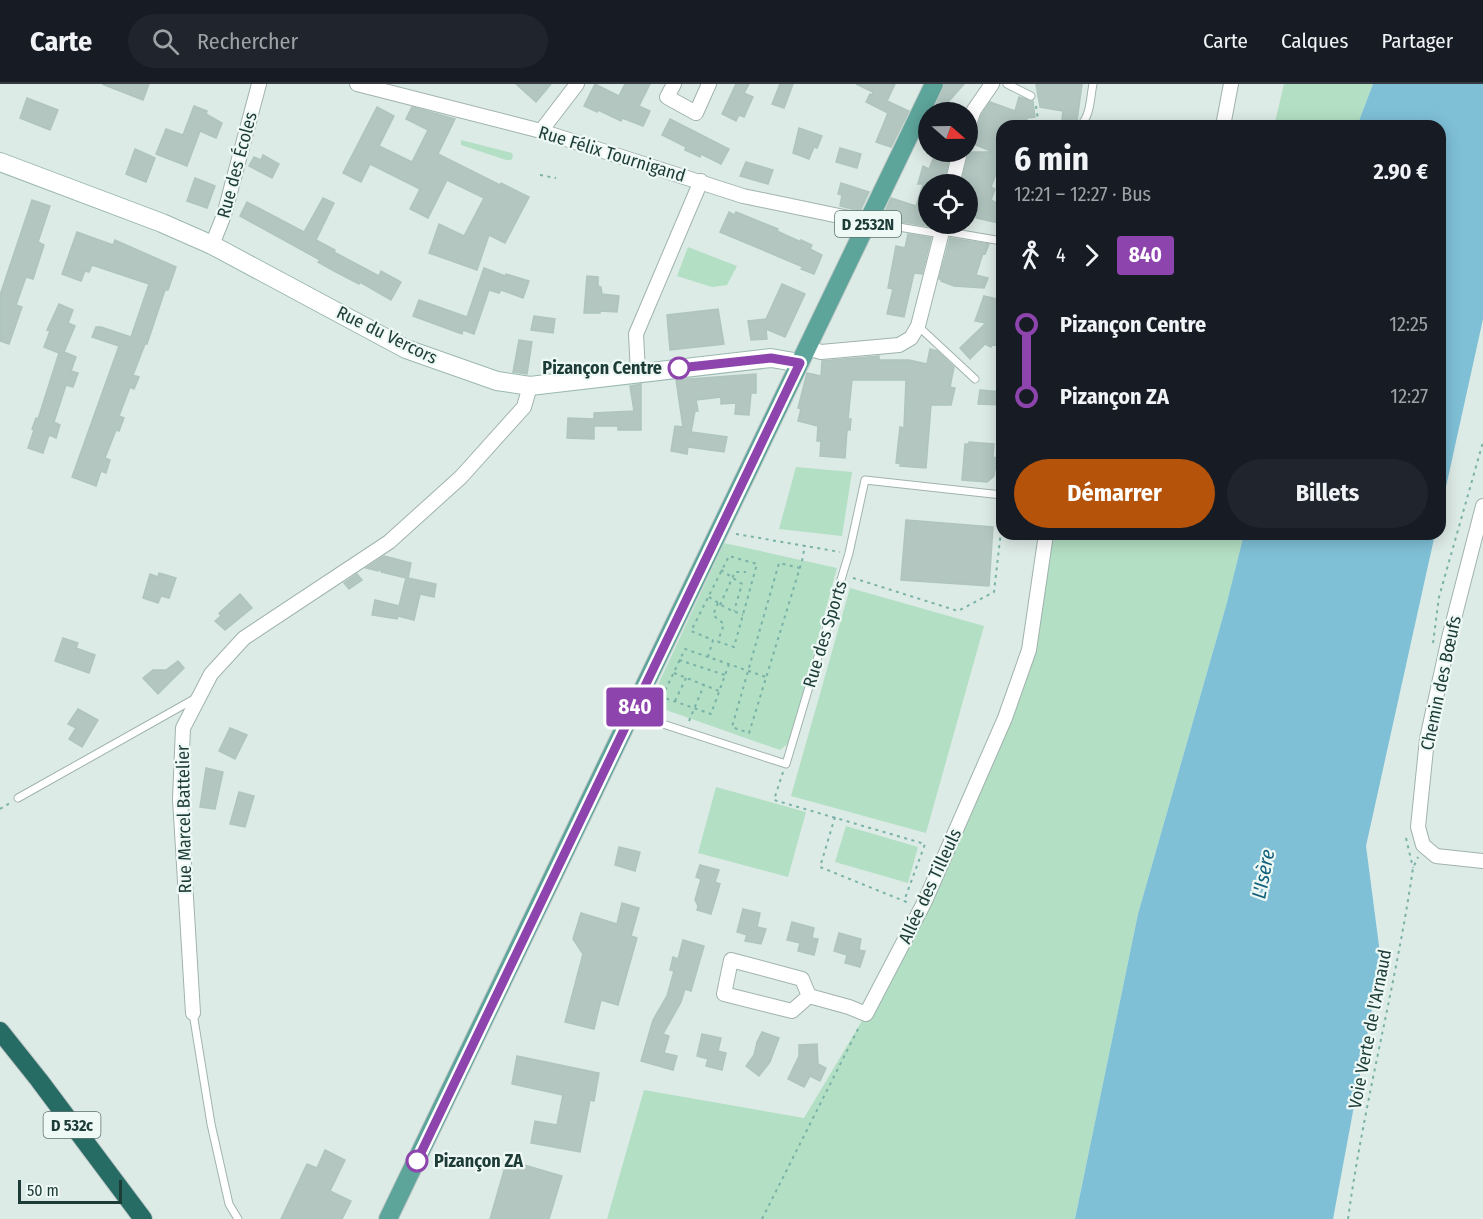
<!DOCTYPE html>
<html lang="fr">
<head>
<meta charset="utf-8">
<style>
  :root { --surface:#171b24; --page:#20242c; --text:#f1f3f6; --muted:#9ea1a6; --line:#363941; --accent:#b45309 }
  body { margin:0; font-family:"Fira Sans Condensed",sans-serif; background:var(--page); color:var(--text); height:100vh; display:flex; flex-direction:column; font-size:22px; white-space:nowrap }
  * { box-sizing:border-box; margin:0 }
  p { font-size:20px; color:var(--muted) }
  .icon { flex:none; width:33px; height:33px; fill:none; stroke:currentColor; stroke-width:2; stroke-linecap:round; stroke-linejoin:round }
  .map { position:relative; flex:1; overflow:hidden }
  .drawer { position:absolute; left:996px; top:36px; width:450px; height:420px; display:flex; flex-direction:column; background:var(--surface); border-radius:18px; box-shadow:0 3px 15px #0003 }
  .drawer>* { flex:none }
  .badge { padding:0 12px; border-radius:4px; font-size:21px; line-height:39px }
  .needle { width:39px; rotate:110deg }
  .buttons { position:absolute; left:918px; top:18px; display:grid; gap:12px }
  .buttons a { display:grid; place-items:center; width:60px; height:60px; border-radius:50%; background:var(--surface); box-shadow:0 3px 15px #0003; font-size:30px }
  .scale { position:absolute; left:18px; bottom:15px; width:104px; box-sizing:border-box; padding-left:6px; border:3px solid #1d3c37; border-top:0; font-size:16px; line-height:21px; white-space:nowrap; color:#1d3c37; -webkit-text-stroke:4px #eef8f4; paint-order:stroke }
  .map>.badge { position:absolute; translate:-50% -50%; box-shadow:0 0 0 3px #fff }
  .legs { display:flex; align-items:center; gap:9px; height:66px; padding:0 18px; font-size:20px }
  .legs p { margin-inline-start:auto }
  .headline { display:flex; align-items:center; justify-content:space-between; height:102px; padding:0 18px }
  h1 { font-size:33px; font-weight:700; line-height:45px }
  .button { display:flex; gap:12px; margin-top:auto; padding:12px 18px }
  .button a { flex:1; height:69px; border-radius:36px; background:var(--accent); color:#fff; font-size:24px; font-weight:700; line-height:69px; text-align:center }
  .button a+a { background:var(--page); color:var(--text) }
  ul { padding:0 18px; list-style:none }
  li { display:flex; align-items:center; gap:21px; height:72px; font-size:22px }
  li i { display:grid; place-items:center; width:9px; height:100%; margin:0 8px; background:currentColor }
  li i::after { content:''; width:15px; height:15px; margin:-8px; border:4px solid; border-radius:50%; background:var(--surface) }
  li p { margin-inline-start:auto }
  li:first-child i { background:linear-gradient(#0000 50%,currentColor 0) }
  li:last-child i { background:linear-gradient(currentColor 50%,#0000 0) }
  header { display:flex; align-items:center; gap:36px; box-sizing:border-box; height:84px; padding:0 30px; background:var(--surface); border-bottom:2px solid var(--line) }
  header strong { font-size:28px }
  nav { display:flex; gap:33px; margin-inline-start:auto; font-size:21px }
  .search { width:420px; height:54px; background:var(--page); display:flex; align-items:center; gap:15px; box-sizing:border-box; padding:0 21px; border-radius:33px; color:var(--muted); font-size:22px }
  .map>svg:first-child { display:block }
  .green { fill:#b3dfc4 }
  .water { fill:#7fc0d7 }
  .building { fill:#b3c6c0; stroke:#afc5be; stroke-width:1.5 }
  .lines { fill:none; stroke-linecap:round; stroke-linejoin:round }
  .lane-casing { stroke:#a0b3ae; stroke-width:9 }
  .street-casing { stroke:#a0b3ae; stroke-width:16 }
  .secondary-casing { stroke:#9bb8b1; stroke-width:20 }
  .primary-casing { stroke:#c0c8c7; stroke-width:20 }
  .highway-casing { stroke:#c0c8c7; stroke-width:20 }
  .path { stroke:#7ab2a7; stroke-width:2; stroke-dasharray:3 4.5; stroke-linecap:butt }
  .lane { stroke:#fff; stroke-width:7 }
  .street { stroke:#fff; stroke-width:14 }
  .secondary { stroke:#fff; stroke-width:18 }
  .primary { stroke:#5da59b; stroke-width:18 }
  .highway { stroke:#266b64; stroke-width:18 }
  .line-1-casing { stroke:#fff; stroke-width:14 }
  .line-1 { stroke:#8e44ad; stroke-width:9 }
  .stop-1-dot { fill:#fff; stroke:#8e44ad; stroke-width:3 }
  .labels { text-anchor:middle; stroke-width:4.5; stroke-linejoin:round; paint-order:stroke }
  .shield { fill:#eef8f4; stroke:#5c7470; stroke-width:1.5 }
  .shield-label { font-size:16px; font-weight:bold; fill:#1d3c37 }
  .street-label { font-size:18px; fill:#1d3c37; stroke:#eef8f4 }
  .stop-label { font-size:18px; font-weight:bold; fill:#1d3c37; stroke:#eef8f4; text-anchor:end }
  .water-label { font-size:20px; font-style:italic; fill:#12607d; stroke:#eef8f4 }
</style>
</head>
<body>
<header>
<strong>Carte</strong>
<div class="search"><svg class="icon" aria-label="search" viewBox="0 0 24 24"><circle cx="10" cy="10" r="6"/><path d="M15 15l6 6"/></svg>Rechercher</div>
<nav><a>Carte</a><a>Calques</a><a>Partager</a></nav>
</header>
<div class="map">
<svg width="1483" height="1135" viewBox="0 0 1483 1135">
  <rect width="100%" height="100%" fill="#ddebe6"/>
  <g class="green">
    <path d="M1284 0H1373L1357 42H1274Z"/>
    <path d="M461 56 512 69 513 73 511 76H506L461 61Z"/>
    <path d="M688 163 737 182 727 201 712 203 677 192Z"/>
    <path d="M796 383 852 388 842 452 779 445Z"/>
    <path d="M1046 450H1244L1226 522 1138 830 1075 1135H607L644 1006 804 1034 866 930 921 824 1029 566Z"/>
    <path d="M724 459 837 484 790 658 780 666 649 620Z"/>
    <path d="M850 504 984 542 926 749 791 712Z"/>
    <path d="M716 703 806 728 788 793 698 769Z"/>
    <path d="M846 742 918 763 908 799 835 778Z"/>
  </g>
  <g class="water">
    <path d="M1373 0H1483V235L1440 430V42H1357Z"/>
    <path d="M1244 450H1435L1366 762 1381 877 1333 1135H1075L1138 830 1226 522Z"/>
  </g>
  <g class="building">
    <path d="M102 0H149L143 16Z"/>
    <path d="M516 0H551L536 18Z"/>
    <path d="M595 0 619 12 625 0H650L639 22 650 27 643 42 622 34 621 37 598 26 597 28 584 22Z"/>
    <path d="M736 0H749L744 9 753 13 744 33 739 31 736 37 722 30Z"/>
    <path d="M780 0H793L784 24 772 20Z"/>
    <path d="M856 0H895L887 17 909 27 891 63 876 58 888 29 866 18 870 10 872 11 873 8Z"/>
    <path d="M945 0H964L949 17 944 28H933Z"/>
    <path d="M1036 0H1082L1077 37 1062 35 1063 27 1040 23Z"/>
    <path d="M1019 13 1033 17 1035 33 1027 34 1025 42H1002V61L999 73 1002 74 991 103 995 105 991 116 1002 122 999 139 976 134 979 123 968 119V100H961L969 68H993L969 58 971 51 976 47 982 30 990 18 1015 27Z"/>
    <path d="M27 14 58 26 50 46 20 34Z"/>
    <path d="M194 22 207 27 206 30 222 39 216 54 200 47 187 82 156 70 166 45 183 51Z"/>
    <path d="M377 23 394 32 379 62 412 78 428 46 406 35 412 23 455 35 438 70 500 101 501 99 529 113 505 159 489 151 477 186 429 169 439 140 464 152 484 114 447 96 428 134 410 125 420 105 370 80 361 98 343 89Z"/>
    <path d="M670 35 729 65 721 80 701 70 700 73 692 69 685 66 686 63 662 51Z"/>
    <path d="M799 44 822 52 817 64 814 63 809 75 793 69Z"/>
    <path d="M840 64 861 70 857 84 836 78Z"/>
    <path d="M135 65 155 74 146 98 126 90Z"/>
    <path d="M936 68H951L943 100H928V140H935L934 143 882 135 891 114 916 122 923 100H918L923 82 929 85Z"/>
    <path d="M263 71 279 80 272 94 249 82 254 73 261 76Z"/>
    <path d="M746 78 773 86 768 100 740 92Z"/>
    <path d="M195 94 215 102 207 124 187 117Z"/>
    <path d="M841 99 869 108 860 127 840 122 842 111 838 110Z"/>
    <path d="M323 114 334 119 316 156 335 166 334 168 379 192 381 187 401 198 391 216 360 198 359 200 336 188 318 178 320 176 240 132 247 118 304 148Z"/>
    <path d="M32 116 50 122 38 158 44 161 33 195 26 193 16 221 22 223 9 260 0 257V211Z"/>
    <path d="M729 128 734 131 736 128 778 145 777 147 801 158V156L812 161 810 165 822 171 814 190 801 185 803 183 720 148Z"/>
    <path d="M77 148 113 161 115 156 176 183 168 206H165L147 260H145L133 291 139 293 134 305 130 303 119 332 124 334 119 347 116 346 105 374 110 376 106 389 101 387 96 402 72 393 119 262 92 253 96 243H101L131 253 149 200 92 181 89 188 85 187 81 197 62 190Z"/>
    <path d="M908 150 931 154 922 190 914 189 904 233 887 230 893 205 888 204 896 162 905 164Z"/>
    <path d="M950 154 989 160 985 170 983 169 976 191 988 194 984 204 954 202 941 197 942 195H939Z"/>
    <path d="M484 184 505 192 506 190 529 197 523 214 501 206 499 209 489 206 474 250 463 246 462 250 413 232 419 216 467 233Z"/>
    <path d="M587 192 598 193V202L601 203 602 210 619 212 617 228 600 227V229H584Z"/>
    <path d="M782 200 805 210 785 253 766 245 767 255 751 256 748 237 766 235Z"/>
    <path d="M984 212 1002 216V262L992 261 991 263 985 260 970 275 960 264 986 239 975 237Z"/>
    <path d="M59 220 73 226 68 239 75 242 64 268 76 273 71 287 78 289 73 303 66 301 54 338 60 341 56 354 49 351 43 369 28 364 34 346 32 345 36 334 38 335 59 269 44 263 50 247 47 246Z"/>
    <path d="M718 225 724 260 670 266 667 231Z"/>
    <path d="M534 232 555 235 553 249 531 246Z"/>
    <path d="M519 256 532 258 527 290 513 288Z"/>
    <path d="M930 265 937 267 954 283 950 303 955 304 951 321H931L926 384 900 382 901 380 896 379 900 343 904 344 906 296H852L848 335H851L850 346H847L845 374 820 372 821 357H817L818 342 798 337 801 325 798 324 807 289 821 292 822 277 879 272V276H909L927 280Z"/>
    <path d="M756 290V309H751L749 331 735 330 736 319 721 320V313L696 316 698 327H695L691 348 727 353 724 368 688 363 687 370 671 367 675 342 683 343 676 296Z"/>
    <path d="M641 300V346H618V342H594V355L567 354 568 334 594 335V329L634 327 630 302Z"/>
    <path d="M980 306 1002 308V321L978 320Z"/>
    <path d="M969 358 994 360 993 373 997 374 994 392 987 398 962 396 965 360H969Z"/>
    <path d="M906 436 993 443 989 502 901 496Z"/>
    <path d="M384 472 411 479 408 494 436 500 434 513 420 510 414 536 398 532 397 535 372 531 375 516 399 522 406 494 381 488V485L378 487 366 484Z"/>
    <path d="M159 489 176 494 169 514 161 512 158 519 143 514 150 490 158 493Z"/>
    <path d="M357 490 362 496 349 505 344 499Z"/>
    <path d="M240 510 252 524 225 546 215 537 221 532 219 529Z"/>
    <path d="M63 554 78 559 76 564 95 571 89 589 55 577Z"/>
    <path d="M178 577 184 584 158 610 143 594 153 586H166Z"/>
    <path d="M78 625 98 636 82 663 69 655 76 644 68 640Z"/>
    <path d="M230 644 247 651 235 675 219 667Z"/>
    <path d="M206 684 223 688 215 725 200 723Z"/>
    <path d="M239 708 254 712 245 743 230 740Z"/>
    <path d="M619 763 640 768 635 787 615 781Z"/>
    <path d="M700 781 719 786 715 798 720 800 711 830 697 826 698 822 695 816 701 795 696 793Z"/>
    <path d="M622 819 639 824 631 852 637 854 618 921 601 916 594 945 565 938 583 870 573 855 581 829 617 840Z"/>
    <path d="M743 825 760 829 757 843 766 845 761 860 745 857 747 851 737 848Z"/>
    <path d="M792 838 814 844 812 854 818 855 814 871 798 867 800 859 787 856Z"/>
    <path d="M839 849 861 855 859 866 865 867 860 883 845 879 847 871 834 867Z"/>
    <path d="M683 856 704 862 691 907 685 905 681 918 663 950 669 952 664 969 677 972 673 986 641 977 653 936 667 912 674 887 670 886 673 873 678 875Z"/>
    <path d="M762 948 779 954 770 978 759 992 746 982 754 971 757 958Z"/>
    <path d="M702 950 721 954 718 967 726 969 722 986 706 982 708 975 697 972Z"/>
    <path d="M817 960 818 980 826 984 820 997 810 992 804 1003 788 995 799 972V961Z"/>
    <path d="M517 972 599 989 594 1017 590 1016 580 1068 531 1059 535 1037 557 1041 563 1011 512 1000Z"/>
    <path d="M325 1066 345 1076 330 1107 351 1117 342 1135H281L307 1080 317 1084Z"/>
    <path d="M507 1076 562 1092 549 1135H490Z"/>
  </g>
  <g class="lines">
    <defs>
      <g id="lane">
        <path d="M1007 0 1031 12"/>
        <path d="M1080 42C1091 31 1090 14 1093 0"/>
        <path d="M868 138 935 149 949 148 1002 157"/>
        <path d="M918 242 975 295"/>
        <path d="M632 630 786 680 849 469 865 396 1002 411"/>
        <path d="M18 714 196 614"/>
        <path d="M193 929 211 1040 229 1120 238 1135"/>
      </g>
      <g id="street">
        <path d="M357 0 541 47 743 112 868 138"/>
        <path d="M674 0 667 13 696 29 709 0"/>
        <path d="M1223 42 1231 0"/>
        <path d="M968 43 974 26 992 0"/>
        <path d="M541 47 577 0"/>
        <path d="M952 100 960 68"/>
        <path d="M212 161 224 131 259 0"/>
        <path d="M808 264 821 268 899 261 911 254 918 242 944 140"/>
        <path d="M638 289 636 250 701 97"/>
        <path d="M1483 422 1449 554 1427 655 1418 743 1423 761 1436 772 1483 777"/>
        <path d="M809 912 792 927 724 910 731 876 802 895 809 912 849 923 866 930 925 817 1005 634 1029 566 1046 450"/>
        <path d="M193 929 180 715 183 644 211 590 244 554 389 458 461 393 524 323 530 302"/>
      </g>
      <path id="secondary" d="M0 78 162 139 212 161 406 265 497 297 530 302 771 274 800 279"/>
      <path id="primary" d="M388 1135 934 0"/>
      <path id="highway" d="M0 947 39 996 143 1135"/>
    </defs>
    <use href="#lane" class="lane-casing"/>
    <use href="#street" class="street-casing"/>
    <use href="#secondary" class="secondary-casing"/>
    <use href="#primary" class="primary-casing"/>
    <use href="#highway" class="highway-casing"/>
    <g class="path">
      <path d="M1036 22 1039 42"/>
      <path d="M540 91 556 94"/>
      <path d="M736 450 840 468"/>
      <path d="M800 484 779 479 732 643 749 649 802 477 805 461"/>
      <path d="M721 486 742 500 734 527"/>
      <path d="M853 494 958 527 994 508 1002 438"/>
      <path d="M709 513 726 524 743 531"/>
      <path d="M718 519 713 531 724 540 718 557"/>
      <path d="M720 521 735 488H746"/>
      <path d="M1433 559 1439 513 1483 358"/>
      <path d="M708 573 713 556 734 563 757 480 729 472 691 547 713 556"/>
      <path d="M679 576 725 591"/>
      <path d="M729 580 711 630 662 613 685 565 766 593"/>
      <path d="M674 589 719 607"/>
      <path d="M675 617 686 594"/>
      <path d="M689 637 704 601"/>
      <path d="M783 688 774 716 925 760 904 817 909 819"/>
      <path d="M0 725 10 719"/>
      <path d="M835 733 820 783 904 817"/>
      <path d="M1406 754 1413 784"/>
      <path d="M762 1135 859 943"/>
      <path d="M1348 1135C1364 1017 1396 902 1413 784L1418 773"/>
    </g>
    <use href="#lane" class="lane"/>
    <use href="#street" class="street"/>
    <use href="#secondary" class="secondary"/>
    <use href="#primary" class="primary"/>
    <use href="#highway" class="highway"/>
  </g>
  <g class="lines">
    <defs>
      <path id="line-1" d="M417 1077 800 279 771 274 679 284"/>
    </defs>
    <use href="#line-1" class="line-1-casing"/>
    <use href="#line-1" class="line-1"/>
  </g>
  <g class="stop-1-dot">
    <circle cx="679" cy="284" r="10"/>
    <circle cx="417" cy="1077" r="10"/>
  </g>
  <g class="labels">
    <g class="shield">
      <rect x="835" y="127" width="66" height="26" rx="4.5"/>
      <rect x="43.5" y="1028" width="57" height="26" rx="4.5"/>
    </g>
    <g class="shield-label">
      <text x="868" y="146">D 2532N</text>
      <text x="72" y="1047">D 532c</text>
    </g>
    <g class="street-label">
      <text transform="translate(612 70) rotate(17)" y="6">Rue Félix Tournigand</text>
      <text transform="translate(237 81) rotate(-75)" y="6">Rue des Écoles</text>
      <text transform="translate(387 251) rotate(26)" y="6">Rue du Vercors</text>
      <text transform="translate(825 550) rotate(-73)" y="6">Rue des Sports</text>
      <text transform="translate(1441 599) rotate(-78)" y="6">Chemin des Bœufs</text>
      <text transform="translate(184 735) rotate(-91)" y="6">Rue Marcel Battelier</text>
      <text transform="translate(930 802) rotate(-65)" y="6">Allée des Tilleuls</text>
      <text transform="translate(1370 945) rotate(-79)" y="6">Voie Verte de l'Arnaud</text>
    </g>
    <g class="stop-label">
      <text x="662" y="290">Pizançon Centre</text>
      <text x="434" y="1083" text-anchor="start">Pizançon ZA</text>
    </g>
    <g class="water-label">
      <text transform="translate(1263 790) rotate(-79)" y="7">L'Isère</text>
    </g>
  </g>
</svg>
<div class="buttons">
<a><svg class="needle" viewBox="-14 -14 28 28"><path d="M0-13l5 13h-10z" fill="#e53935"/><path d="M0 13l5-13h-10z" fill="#9ea1a6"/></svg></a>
<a><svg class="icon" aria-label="locate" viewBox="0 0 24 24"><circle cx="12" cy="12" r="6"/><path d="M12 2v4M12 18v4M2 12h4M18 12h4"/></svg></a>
</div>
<div class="scale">50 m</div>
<b class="badge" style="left:635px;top:623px;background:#8e44ad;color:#fff">840</b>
<section class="drawer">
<div class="headline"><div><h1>6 min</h1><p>12:21 – 12:27 · Bus</p></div><b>2.90 €</b></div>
<div class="legs"><svg class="icon" aria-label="walk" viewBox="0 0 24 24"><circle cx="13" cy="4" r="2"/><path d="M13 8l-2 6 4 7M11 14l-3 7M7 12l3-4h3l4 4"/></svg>4<svg class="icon" aria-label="forward" viewBox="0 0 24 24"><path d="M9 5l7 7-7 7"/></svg><b class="badge" style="background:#8e44ad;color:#fff">840</b></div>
<ul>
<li><i style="color:#8e44ad"></i><b>Pizançon Centre</b><p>12:25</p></li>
<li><i style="color:#8e44ad"></i><b>Pizançon ZA</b><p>12:27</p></li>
</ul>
<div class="button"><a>Démarrer</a><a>Billets</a></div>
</section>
</div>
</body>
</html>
